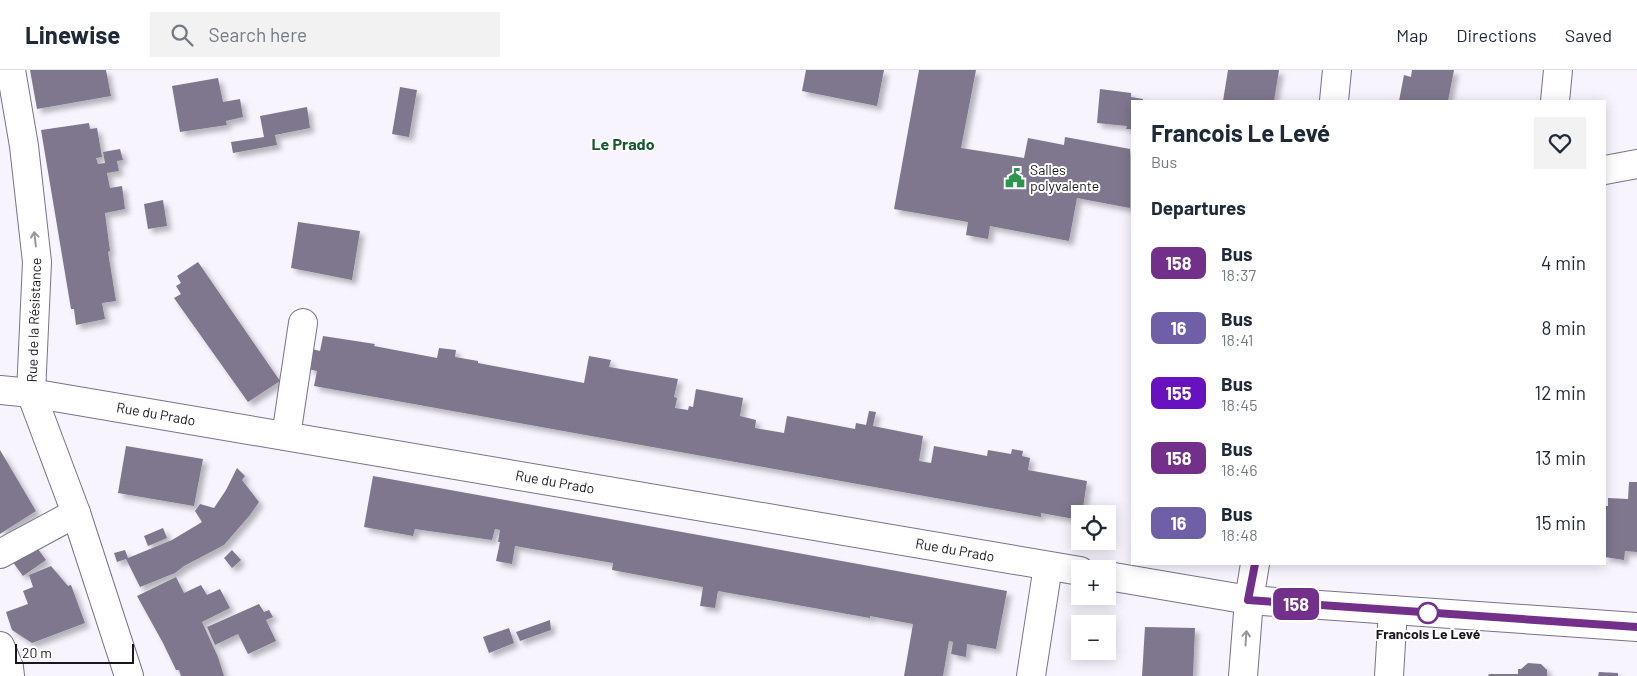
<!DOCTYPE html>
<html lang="en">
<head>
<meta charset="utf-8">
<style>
  :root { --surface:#fff; --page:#f2f2f3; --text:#1f2937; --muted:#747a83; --line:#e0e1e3 }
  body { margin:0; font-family:Barlow,sans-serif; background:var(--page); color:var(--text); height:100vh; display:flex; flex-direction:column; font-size:19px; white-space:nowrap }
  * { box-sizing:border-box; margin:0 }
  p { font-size:16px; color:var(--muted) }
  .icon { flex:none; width:28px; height:28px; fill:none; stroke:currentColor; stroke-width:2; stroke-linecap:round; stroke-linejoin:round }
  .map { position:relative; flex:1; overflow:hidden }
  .drawer { position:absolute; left:1131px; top:30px; width:475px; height:465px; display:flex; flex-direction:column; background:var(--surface); border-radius:0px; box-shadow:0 2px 12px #0003 }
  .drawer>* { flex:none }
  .badge { padding:0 10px; border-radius:8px; font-size:18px; line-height:32px }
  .buttons { position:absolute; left:1071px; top:435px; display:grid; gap:10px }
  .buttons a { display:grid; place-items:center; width:45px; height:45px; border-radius:0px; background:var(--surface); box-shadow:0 2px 12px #0003; font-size:25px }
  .scale { position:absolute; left:15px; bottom:12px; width:119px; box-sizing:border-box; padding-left:5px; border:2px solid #1a1720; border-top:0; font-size:14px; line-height:18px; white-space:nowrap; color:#1a1720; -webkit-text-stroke:4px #fff; paint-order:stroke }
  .map>.badge { position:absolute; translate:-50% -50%; box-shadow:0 0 0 2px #fff }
  h2 { padding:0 20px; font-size:19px; line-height:45px }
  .round { display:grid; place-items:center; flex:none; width:52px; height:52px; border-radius:0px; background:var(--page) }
  .headline { display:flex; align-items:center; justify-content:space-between; height:85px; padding:0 20px }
  h1 { font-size:24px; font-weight:700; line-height:38px }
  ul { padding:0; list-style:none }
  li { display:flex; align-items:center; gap:15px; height:65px; padding:0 20px }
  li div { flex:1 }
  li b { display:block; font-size:19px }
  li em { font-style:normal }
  li .badge { min-width:55px; font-weight:700; text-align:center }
  header { display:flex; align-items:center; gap:30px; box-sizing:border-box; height:70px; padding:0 25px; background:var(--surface); border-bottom:1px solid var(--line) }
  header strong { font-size:24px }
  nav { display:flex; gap:28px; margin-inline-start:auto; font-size:18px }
  .search { width:350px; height:45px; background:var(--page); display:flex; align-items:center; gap:12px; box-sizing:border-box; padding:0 18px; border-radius:0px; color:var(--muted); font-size:19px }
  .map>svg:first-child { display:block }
  .building { fill:#7e778e; filter:url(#shadow) }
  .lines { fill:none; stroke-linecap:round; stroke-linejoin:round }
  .minor-casing { stroke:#7a7289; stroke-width:30 }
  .minor { stroke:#fff; stroke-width:28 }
  .oneway { stroke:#98979b }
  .line-casing { stroke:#fff; stroke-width:11 }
  .line { stroke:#73308a; stroke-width:8 }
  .stop-dot { fill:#fff; stroke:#73308a; stroke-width:2.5 }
  .labels { text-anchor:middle; stroke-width:4; stroke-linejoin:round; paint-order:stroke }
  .poi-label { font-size:14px; fill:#1a1720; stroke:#fff; text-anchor:start }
  .street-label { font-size:14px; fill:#1a1720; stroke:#fff }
  .stop-label { font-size:14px; font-weight:bold; fill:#1a1720; stroke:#fff }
  .quarter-label { font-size:16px; font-weight:bold; fill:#15592c; stroke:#fff }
</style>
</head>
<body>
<header>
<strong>Linewise</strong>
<div class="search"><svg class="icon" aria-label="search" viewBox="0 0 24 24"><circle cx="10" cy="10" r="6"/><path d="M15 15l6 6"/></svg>Search here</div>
<nav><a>Map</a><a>Directions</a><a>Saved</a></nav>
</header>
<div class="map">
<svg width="1637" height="606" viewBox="0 0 1637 606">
  <defs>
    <filter id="shadow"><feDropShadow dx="4.5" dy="4.5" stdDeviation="2.5" flood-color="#0004"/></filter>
  </defs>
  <rect width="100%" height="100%" fill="#f7f4fe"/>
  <g class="building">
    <path d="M30 0H106L111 26 37 39Z"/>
    <path d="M806 0H884L877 36 802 21Z"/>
    <path d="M919 0H976L961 78 1024 88 1028 68 1064 75 1065 67 1130 79V138L1077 128 1069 171 990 156 988 169 966 165 968 152 894 139Z"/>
    <path d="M1228 0H1279L1274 31H1223Z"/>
    <path d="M1412 0H1454L1448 31H1399L1404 5 1411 7Z"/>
    <path d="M218 8 223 32 240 29 243 47 226 51 227 55 180 62 172 16Z"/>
    <path d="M400 17 417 20 409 67 392 64Z"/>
    <path d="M1100 19 1131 23V27L1143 29V31H1132V59H1126L1127 56 1097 53Z"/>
    <path d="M307 37 310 58 275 65 277 75 233 83 231 72 264 67 260 46Z"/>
    <path d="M89 53 90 59 97 58 102 87 96 88 98 94 105 93 103 82 120 79 123 90 117 91 119 101 107 103 110 118 122 116 125 139 105 143 110 181 108 182 116 231 102 233 105 249 76 255 74 239H71L41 60Z"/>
    <path d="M163 130 167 156 148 159 144 134Z"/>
    <path d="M298 152 360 161 352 210 291 198Z"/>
    <path d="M198 192 280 311 248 332 174 228 181 224 176 216 181 213 177 206Z"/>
    <path d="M323 266 375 274 374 276 437 288 439 278 456 280 455 287 478 291V293L584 313 589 286 611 290 609 297 678 309 674 327 677 328 675 338 688 340 689 336 693 337 696 319 743 328 740 346 756 350 755 358 784 363 787 346 855 359 856 353 866 355 869 341 876 342 873 356 923 366 919 391 931 393 934 376 987 386 988 380 1011 384 1012 379 1023 381 1022 386 1030 388 1028 400 1087 411 1082 444H1080V450L1041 443V447L314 316 317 301 308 299 312 279 320 281Z"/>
    <path d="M126 376 203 389 194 436 118 423Z"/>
    <path d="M0 380 36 441 0 464Z"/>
    <path d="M237 398 245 406 242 410 259 432 250 445 224 475 184 496 175 503 140 517 126 489 117 492 114 483 125 480 128 488 172 470 202 452 195 441 200 434 214 438 226 420Z"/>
    <path d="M373 406 1007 521 996 579 967 574 966 587 951 584 953 572 949 571 943 606H904L913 554 870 546V548L718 521 715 538 700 536 703 517 612 500 613 493 515 476 512 494 496 491 500 472H498L500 460 495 459 492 470 415 459 413 466 364 457Z"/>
    <path d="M1629 412H1637V482L1625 481 1624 490 1605 487V436H1608V428L1628 429Z"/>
    <path d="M163 458 167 468 148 476 144 466Z"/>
    <path d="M35 475 46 490 23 506 12 491Z"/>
    <path d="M232 480 241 490 232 498 224 488Z"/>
    <path d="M51 496 68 516 71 515 85 553 32 573 12 560 6 542 28 534 23 521 33 517 29 505Z"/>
    <path d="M176 507 184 523 201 515 207 525 220 519 230 538 202 552 218 587 224 606H181L179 600H176L163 573 137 526Z"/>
    <path d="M259 534 264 542 269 540 273 547 266 550 276 571 248 584 238 564 215 575 207 557Z"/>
    <path d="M550 550 551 560 520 571 516 562Z"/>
    <path d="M1145 557 1195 558 1193 606H1142Z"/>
    <path d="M509 558 514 573 489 583 483 567Z"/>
    <path d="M1528 593 1541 594 1547 600V606H1488L1489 604H1518V599H1521Z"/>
    <path d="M1599 602 1618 603V606H1598Z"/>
  </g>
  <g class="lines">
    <defs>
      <g id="minor">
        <path d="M11 0 24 76 37 192 31 323 76 443 129 606"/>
        <path d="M1334 31 1337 0"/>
        <path d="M1555 31 1558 0"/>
        <path d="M1605 100 1637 94"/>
        <path d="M0 320 31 323 1080 501"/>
        <path d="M286 366 303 253"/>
        <path d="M0 484 76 443"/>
        <path d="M1108 506 1249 530 1637 557"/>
        <path d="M0 576 9 597 10 606"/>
        <path d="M1031 606 1048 496"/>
        <path d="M1243 606 1249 530 1255 494"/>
        <path d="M1389 606 1393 540"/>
      </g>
    </defs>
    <use href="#minor" class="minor-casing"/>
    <use href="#minor" class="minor"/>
  </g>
  <defs><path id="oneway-shaft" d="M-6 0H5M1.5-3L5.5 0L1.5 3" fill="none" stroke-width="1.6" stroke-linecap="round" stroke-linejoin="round" transform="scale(1.25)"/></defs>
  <g class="oneway">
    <use href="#oneway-shaft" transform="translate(35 169) rotate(-97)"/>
    <use href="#oneway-shaft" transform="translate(1246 568) rotate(-86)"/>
  </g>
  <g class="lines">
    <defs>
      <path id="line" d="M1255 494 1248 530 1637 557"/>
    </defs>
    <use href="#line" class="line-casing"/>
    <use href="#line" class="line"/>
  </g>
  <defs>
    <symbol id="civic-bare" viewBox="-9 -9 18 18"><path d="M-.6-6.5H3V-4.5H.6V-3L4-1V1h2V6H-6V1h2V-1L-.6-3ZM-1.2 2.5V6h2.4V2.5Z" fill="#2b964e" stroke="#fff" stroke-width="2.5" paint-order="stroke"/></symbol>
  </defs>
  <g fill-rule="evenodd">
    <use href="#civic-bare" x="1001" y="94" width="28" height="28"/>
  </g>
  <circle class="stop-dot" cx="1428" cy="543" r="10"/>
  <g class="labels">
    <g class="poi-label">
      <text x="1030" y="105">Salles<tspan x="1030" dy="16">polyvalente</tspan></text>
    </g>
    <g class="street-label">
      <text transform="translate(34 250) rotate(-88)" y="5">Rue de la Résistance</text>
      <text transform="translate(156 344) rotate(10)" y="5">Rue du Prado</text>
      <text transform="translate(555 412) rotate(10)" y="5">Rue du Prado</text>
      <text transform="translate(955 480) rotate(10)" y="5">Rue du Prado</text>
    </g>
    <g class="stop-label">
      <text x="1428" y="569">Francois Le Levé</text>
    </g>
    <g class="quarter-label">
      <text x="623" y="80">Le Prado</text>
    </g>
  </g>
</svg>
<div class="buttons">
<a><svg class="icon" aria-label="locate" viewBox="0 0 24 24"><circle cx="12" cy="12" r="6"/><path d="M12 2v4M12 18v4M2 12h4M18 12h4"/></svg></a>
<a>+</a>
<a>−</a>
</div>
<div class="scale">20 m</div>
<b class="badge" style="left:1296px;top:534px;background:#73308a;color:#fff">158</b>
<section class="drawer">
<div class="headline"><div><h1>Francois Le Levé</h1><p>Bus</p></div><a class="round"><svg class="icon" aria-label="heart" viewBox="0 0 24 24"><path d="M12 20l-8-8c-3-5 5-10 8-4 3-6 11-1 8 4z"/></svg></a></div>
<h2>Departures</h2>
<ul>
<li><span class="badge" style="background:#73308a;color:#fff">158</span><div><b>Bus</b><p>18:37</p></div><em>4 min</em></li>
<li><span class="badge" style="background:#6e5fa7;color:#fff">16</span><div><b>Bus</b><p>18:41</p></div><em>8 min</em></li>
<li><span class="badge" style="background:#6711c1;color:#fff">155</span><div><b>Bus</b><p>18:45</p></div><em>12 min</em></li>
<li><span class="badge" style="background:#73308a;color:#fff">158</span><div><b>Bus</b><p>18:46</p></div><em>13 min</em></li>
<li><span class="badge" style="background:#6e5fa7;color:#fff">16</span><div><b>Bus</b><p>18:48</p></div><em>15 min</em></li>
</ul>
</section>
</div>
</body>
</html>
